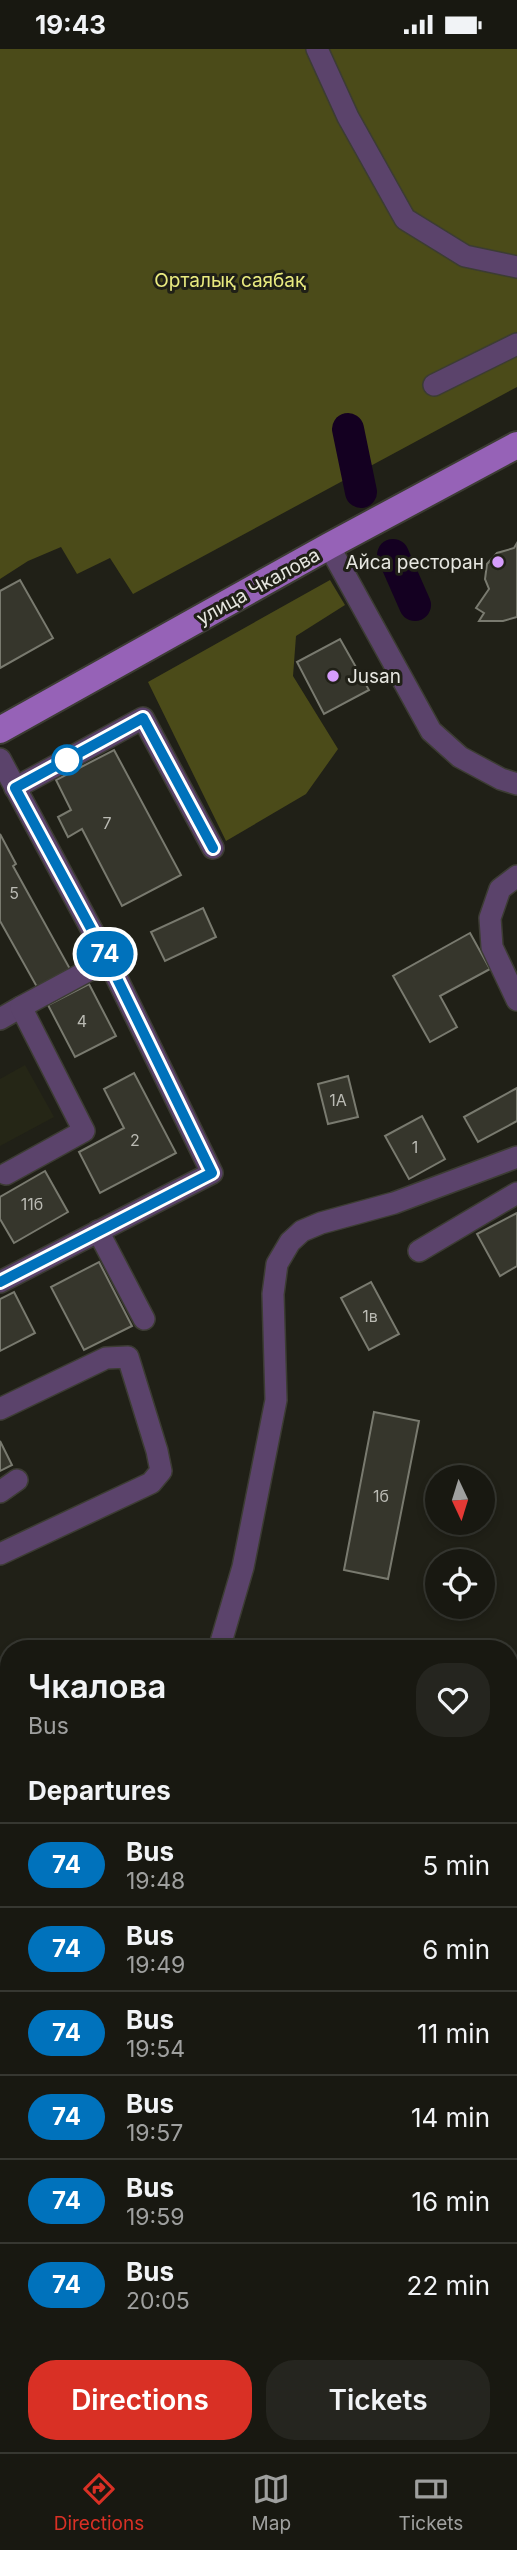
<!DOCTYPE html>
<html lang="en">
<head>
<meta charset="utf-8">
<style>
  :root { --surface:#181811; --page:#25251f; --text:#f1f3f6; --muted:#9fa09f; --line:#363731; --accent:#d93025 }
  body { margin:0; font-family:Inter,sans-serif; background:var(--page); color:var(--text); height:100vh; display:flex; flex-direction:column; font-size:26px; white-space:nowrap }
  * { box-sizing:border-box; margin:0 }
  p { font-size:23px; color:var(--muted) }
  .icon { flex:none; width:38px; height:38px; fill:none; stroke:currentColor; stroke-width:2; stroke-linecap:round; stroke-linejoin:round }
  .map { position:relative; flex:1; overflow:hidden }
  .details { position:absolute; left:0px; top:1591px; width:518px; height:814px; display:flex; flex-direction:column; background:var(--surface); border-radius:28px 28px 0 0; box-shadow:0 4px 10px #0003,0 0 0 2px var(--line) }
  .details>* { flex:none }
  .badge { padding:0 14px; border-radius:23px; font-size:24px; line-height:46px }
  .needle { width:46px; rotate:176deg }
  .tools { position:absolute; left:425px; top:1416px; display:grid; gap:14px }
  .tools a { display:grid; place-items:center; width:70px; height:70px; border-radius:50%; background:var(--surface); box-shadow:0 4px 10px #0003,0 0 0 2px var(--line); font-size:35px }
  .map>.badge { position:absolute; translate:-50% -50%; box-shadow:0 0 0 4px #fff }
  h2 { padding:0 28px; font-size:26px; line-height:63px }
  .round { display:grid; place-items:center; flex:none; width:74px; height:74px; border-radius:28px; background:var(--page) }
  .headline { display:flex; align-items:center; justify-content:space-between; height:119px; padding:0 28px }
  h1 { font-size:33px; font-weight:600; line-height:52px }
  .action { display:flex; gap:14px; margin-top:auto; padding:14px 28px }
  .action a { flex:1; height:80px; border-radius:28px; background:var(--accent); color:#fff; font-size:28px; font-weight:600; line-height:80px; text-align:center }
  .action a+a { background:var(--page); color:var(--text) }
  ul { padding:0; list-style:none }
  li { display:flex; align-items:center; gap:21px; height:84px; padding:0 28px; border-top:2px solid var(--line) }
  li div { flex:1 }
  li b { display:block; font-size:26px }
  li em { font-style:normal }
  li .badge { min-width:77px; font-weight:700; text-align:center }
  .status { display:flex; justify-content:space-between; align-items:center; height:49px; padding:0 35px; background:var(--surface); direction:ltr }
  .status svg { height:19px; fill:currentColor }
  .dock { display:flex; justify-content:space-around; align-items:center; height:98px; border-top:2px solid var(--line); background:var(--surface); font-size:19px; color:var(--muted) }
  .dock a { display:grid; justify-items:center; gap:4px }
  .dock .selected { color:var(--accent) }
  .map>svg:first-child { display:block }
  .built { fill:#252616 }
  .green { fill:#4b4b19 }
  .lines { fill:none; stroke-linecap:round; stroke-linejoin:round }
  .river { stroke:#140021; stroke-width:32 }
  .building { fill:#36362c; stroke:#797a6f; stroke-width:2 }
  .minor-casing { stroke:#3c3c33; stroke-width:24 }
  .major-casing { stroke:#3c3c33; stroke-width:30 }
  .minor { stroke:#5b436b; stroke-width:21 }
  .major { stroke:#9662b7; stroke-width:26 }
  .line-casing { stroke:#fff; stroke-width:16 }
  .line { stroke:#0072bc; stroke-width:10 }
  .poi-dot { fill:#d59cfb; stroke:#202017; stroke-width:2.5 }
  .stop-dot { fill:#fff; stroke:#0072bc; stroke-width:3.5 }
  .labels { text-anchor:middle; stroke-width:6; stroke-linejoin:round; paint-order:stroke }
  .number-label { font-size:16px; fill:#bbbbb4 }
  .park-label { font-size:19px; fill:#e9ea7f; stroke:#202017 }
  .poi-label { font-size:19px; fill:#e7e7e1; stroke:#202017; text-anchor:end }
  .street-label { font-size:19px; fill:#e7e7e1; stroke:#202017 }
</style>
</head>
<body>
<div class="status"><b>19:43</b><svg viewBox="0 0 49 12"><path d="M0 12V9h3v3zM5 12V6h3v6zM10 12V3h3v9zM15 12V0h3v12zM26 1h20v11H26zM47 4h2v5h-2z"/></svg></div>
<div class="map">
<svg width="517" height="2403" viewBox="0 0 517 2403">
  <rect width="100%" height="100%" fill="#202017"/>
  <path class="built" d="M25 1016 54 1068 0 1097V1030Z"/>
  <g class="green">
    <path d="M0 0H517V338L133 545 110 509 77 525 61 498 28 512 0 530Z"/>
    <path d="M330 531 345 556 296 587 293 627 338 700 306 745 226 792 148 633Z"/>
    <path d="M517 1762V2403H315L310 2396H509V1767Z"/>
    <path d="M9 2072V2120L0 2125V2077Z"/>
  </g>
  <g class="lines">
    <g class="river">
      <path d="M348 380 361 443"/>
      <path d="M393 506 415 556"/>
      <path d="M68 2403 70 2396"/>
    </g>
  </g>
  <g class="building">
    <path d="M517 494V568L503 572H479L484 564 476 559 489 540 485 530 487 515 497 504 514 499Z"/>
    <path d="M20 531 53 589 0 619V542Z"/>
    <path d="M340 590 369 641 324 665 297 613Z"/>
    <path d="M114 701 181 826 122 857 82 780 68 788 58 768 71 761 56 731Z"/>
    <path d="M0 785 16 815 13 817 70 920 37 938 0 872Z"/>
    <path d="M203 859 216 888 165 912 151 883Z"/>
    <path d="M470 884 490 920 440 947 457 978 430 993 393 927Z"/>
    <path d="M89 935 116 987 75 1008 48 956Z"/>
    <path d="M134 1024 176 1104 100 1144 79 1103 124 1079 104 1040Z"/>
    <path d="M348 1027 358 1068 328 1075 318 1035Z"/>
    <path d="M517 1039V1072L478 1093 464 1068Z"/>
    <path d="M422 1067 445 1110 409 1130 385 1087Z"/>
    <path d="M45 1122 68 1163 14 1194 0 1170V1148Z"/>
    <path d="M517 1164V1217L500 1227 477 1185Z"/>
    <path d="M99 1213 132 1277 84 1301 51 1238Z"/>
    <path d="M371 1233 399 1285 369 1301 341 1249Z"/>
    <path d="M14 1243 35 1284 0 1302V1250Z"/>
    <path d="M374 1363 419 1372 388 1530 344 1521Z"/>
    <path d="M0 1392 12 1416 0 1422Z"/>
    <path d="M517 1681V1710L509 1714V1685Z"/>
    <path d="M4 1689 9 1697V1746L0 1750V1691Z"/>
    <path d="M509 1829 517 1832V1900L509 1894Z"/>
    <path d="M9 2163V2214L0 2198V2168Z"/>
    <path d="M517 2216V2248L510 2246Z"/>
    <path d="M517 2276V2353L509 2359V2291Z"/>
    <path d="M373 2396H437L372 2400Z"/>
  </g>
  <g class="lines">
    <defs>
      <g id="minor">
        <path d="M317 0 348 68 405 170 465 207 517 218"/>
        <path d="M434 336 517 295"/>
        <path d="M329 497 431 682 460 708 501 730 517 735"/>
        <path d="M0 710 108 911 212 1124 0 1233"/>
        <path d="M15 739 143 669 213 799"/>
        <path d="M517 827 500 840 490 869 492 898 517 951"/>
        <path d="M0 970 21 958"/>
        <path d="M6 1125 84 1082 21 958 108 911"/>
        <path d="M98 1182 144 1270"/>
        <path d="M419 1202 517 1144"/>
        <path d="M0 1360 106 1309 128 1308 157 1402 161 1422 151 1434 0 1505"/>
        <path d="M0 1443 17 1431"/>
        <path d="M219 1600 243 1518 276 1351 273 1245 277 1215 290 1193 302 1182 321 1174 394 1154 517 1108"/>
        <path d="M10 2403 24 2396"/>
      </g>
      <g id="major">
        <path d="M0 681 329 497 517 396"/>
        <path d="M509 1754 517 1750"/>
        <path d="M0 1853 9 1869"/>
        <path d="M0 1915 9 1931"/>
        <path d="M0 2058 9 2053"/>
        <path d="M0 2133 9 2128"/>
        <path d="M260 2396 264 2403"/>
        <path d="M297 2396 301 2403"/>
      </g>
    </defs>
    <use href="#minor" class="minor-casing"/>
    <use href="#major" class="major-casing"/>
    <use href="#minor" class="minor"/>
    <use href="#major" class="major"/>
  </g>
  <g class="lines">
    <defs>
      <path id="line" d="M0 1233 212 1124 108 911 15 739 143 669 213 799"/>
    </defs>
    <use href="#line" class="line-casing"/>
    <use href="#line" class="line"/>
  </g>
  <g class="poi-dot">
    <circle cx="498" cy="513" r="7"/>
    <circle cx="333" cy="627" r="7"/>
  </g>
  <circle class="stop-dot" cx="67" cy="711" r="14"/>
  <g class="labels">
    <g class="number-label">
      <text x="107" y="780">7</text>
      <text x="14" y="850">5</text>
      <text x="82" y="978">4</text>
      <text x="338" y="1057">1А</text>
      <text x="135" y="1097">2</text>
      <text x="415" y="1104">1</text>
      <text x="32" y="1161">11б</text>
      <text x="370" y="1273">1в</text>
      <text x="381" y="1453">1б</text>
    </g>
    <g class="park-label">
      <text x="230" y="238">Орталық саябақ</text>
    </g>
    <g class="poi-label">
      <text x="484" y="520">Айса ресторан</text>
      <text x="347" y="634" text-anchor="start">Jusan</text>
    </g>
    <g class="street-label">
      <text transform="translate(258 537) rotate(-29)" y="7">улица Чкалова</text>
    </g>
  </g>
</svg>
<div class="tools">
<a><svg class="needle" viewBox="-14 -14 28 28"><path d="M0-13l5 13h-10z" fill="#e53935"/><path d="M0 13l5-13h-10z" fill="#9fa09f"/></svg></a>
<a><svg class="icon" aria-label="locate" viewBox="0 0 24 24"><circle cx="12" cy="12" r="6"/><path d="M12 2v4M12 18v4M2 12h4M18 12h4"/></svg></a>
</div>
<b class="badge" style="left:105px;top:905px;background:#0072bc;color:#fff">74</b>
<section class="details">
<div class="headline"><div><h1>Чкалова</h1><p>Bus</p></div><a class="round"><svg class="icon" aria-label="heart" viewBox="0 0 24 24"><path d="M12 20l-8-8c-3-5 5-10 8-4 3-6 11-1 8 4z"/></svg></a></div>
<h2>Departures</h2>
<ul>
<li><span class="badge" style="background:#0072bc;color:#fff">74</span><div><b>Bus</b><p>19:48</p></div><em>5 min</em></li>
<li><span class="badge" style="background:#0072bc;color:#fff">74</span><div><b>Bus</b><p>19:49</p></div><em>6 min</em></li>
<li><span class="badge" style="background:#0072bc;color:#fff">74</span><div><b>Bus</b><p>19:54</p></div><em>11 min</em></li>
<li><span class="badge" style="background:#0072bc;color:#fff">74</span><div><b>Bus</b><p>19:57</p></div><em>14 min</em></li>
<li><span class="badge" style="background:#0072bc;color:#fff">74</span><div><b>Bus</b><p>19:59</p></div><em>16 min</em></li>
<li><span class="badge" style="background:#0072bc;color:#fff">74</span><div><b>Bus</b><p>20:05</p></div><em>22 min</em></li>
</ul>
<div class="action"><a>Directions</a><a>Tickets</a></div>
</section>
</div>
<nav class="dock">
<a class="selected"><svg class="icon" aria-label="directions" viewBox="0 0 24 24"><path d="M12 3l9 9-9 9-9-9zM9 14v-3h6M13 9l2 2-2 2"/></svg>Directions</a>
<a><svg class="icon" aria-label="map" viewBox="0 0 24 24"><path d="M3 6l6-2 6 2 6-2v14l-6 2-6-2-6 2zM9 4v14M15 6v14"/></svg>Map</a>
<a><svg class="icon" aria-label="tickets" viewBox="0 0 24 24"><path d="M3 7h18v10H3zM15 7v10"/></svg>Tickets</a>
</nav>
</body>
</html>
